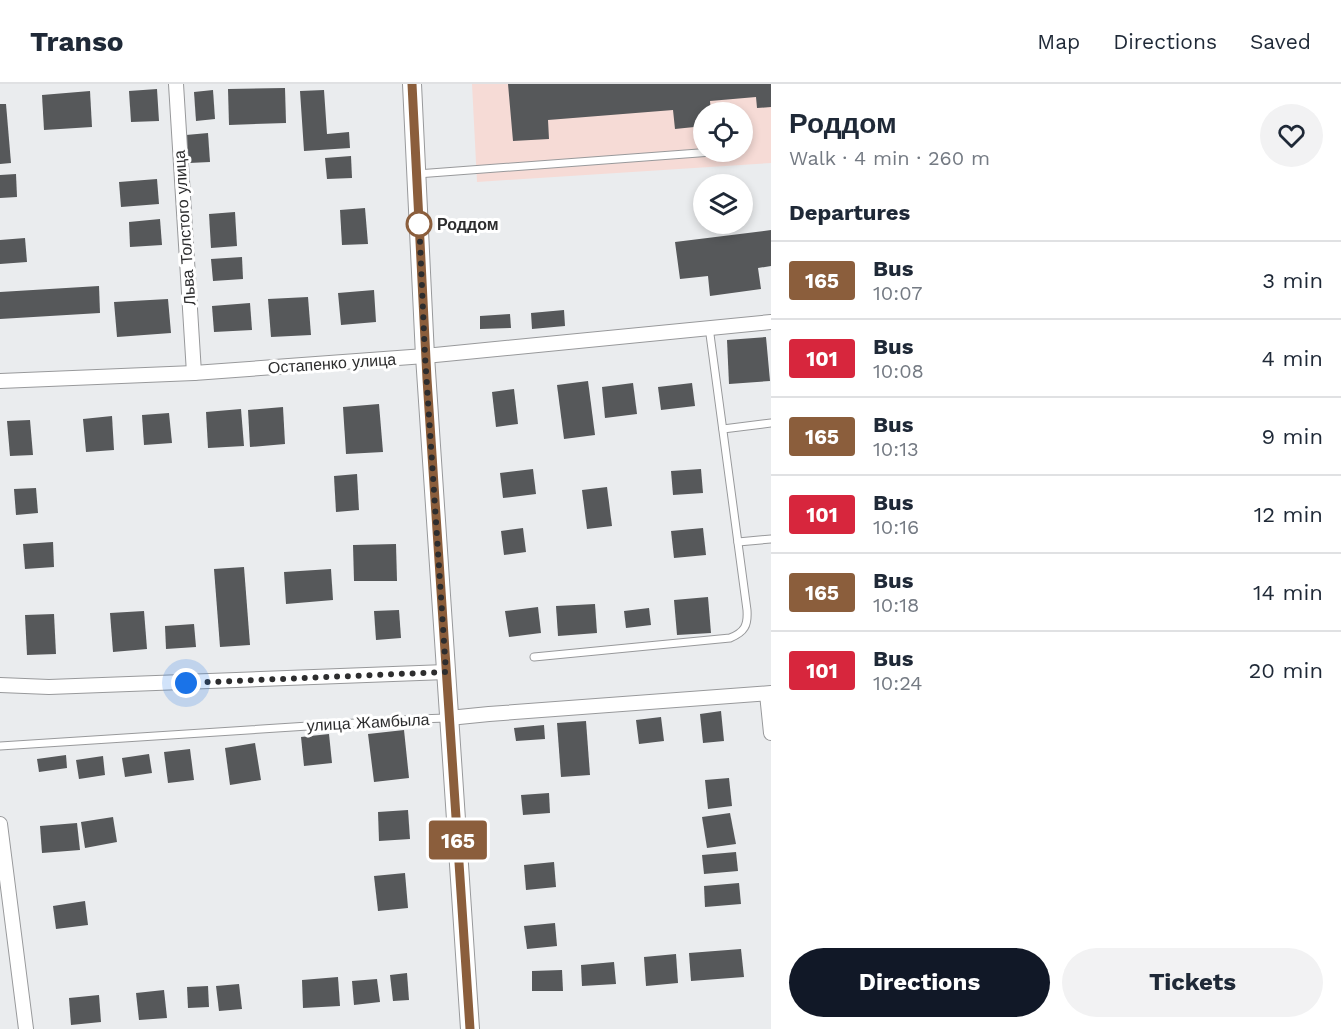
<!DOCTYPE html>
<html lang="en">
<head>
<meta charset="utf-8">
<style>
  :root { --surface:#fff; --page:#f2f2f3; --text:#1f2937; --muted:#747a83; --line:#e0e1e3; --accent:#111827 }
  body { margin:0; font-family:"Work Sans",sans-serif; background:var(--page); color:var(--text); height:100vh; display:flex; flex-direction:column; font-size:22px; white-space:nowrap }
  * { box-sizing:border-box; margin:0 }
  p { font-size:20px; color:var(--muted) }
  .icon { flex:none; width:33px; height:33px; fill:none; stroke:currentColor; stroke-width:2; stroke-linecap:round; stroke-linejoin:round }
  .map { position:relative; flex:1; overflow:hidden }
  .side { display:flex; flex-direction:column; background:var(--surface); width:570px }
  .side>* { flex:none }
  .badge { padding:0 12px; border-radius:4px; font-size:21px; line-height:39px }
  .buttons { position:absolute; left:693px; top:18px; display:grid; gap:12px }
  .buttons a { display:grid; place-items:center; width:60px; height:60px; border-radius:50%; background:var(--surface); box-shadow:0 3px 9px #0003; font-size:30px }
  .you { position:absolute; width:30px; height:30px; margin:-15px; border:4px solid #fff; border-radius:50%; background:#1a73e8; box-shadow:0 0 0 9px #1a73e833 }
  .map>.badge { position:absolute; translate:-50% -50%; box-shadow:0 0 0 3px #fff }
  h2 { padding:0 18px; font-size:22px; line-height:54px }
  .round { display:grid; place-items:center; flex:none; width:63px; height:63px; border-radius:32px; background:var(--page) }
  .head { display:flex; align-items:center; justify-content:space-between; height:102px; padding:0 18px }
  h1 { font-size:28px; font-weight:700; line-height:45px }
  .action { display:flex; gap:12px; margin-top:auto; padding:12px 18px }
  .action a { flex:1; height:69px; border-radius:36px; background:var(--accent); color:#fff; font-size:24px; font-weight:700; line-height:69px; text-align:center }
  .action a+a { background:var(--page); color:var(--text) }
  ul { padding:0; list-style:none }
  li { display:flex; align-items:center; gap:18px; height:78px; padding:0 18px; border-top:2px solid var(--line) }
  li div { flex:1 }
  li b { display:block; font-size:22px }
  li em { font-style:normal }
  li .badge { min-width:66px; font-weight:700; text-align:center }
  header { display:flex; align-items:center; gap:36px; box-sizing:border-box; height:84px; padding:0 30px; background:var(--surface); border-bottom:2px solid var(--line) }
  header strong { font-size:28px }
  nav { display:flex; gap:33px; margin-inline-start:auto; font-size:21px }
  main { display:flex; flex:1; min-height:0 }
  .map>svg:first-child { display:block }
  .medical { fill:#f6dbd6; fill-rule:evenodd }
  .building { fill:#56585a }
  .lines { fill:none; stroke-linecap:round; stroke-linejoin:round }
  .service-casing { stroke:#98999b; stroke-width:9 }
  .minor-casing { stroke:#98999b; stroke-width:16 }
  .tertiary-casing { stroke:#98999b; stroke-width:20 }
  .service { stroke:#fff; stroke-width:7 }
  .minor { stroke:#fff; stroke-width:14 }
  .tertiary { stroke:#fff; stroke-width:18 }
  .line-casing { stroke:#fff; stroke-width:14 }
  .line { stroke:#8b5e3c; stroke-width:9 }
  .walk { stroke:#2d2d2e; stroke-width:6; stroke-dasharray:0 10.8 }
  .stop-dot { fill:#fff; stroke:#8b5e3c; stroke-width:3 }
  .labels { text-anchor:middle; stroke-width:6; stroke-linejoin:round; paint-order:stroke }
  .stop-label { font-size:16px; font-weight:bold; fill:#2d2d2e; stroke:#fff; text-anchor:start }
  .street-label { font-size:16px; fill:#2d2d2e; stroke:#fff }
</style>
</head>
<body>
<header>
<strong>Transo</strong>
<nav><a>Map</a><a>Directions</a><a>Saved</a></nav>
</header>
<main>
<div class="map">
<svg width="771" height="945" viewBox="0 0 771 945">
  <rect width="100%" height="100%" fill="#eaecee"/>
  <path class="medical" d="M472 0H771V79L477 98ZM704 28H742V68H704Z"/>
  <g class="building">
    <path d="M508 0H771V23L757 24 756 13 710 17 711 28H704V42L675 45 673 26 548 36 549 55 513 57Z"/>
    <path d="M285 4 286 39 229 41 228 5Z"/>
    <path d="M157 5 159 37 131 38 129 7Z"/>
    <path d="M213 6 215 35 196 37 194 8Z"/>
    <path d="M324 6 327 50 349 48 350 64 304 67 300 7Z"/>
    <path d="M90 7 92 43 44 46 42 11Z"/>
    <path d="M0 20H6L11 79 0 80Z"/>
    <path d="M208 49 210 78 189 79 186 51Z"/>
    <path d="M351 72 352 94 327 95 325 74Z"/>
    <path d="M16 90 17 113 0 114V91Z"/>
    <path d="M157 95 159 120 121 123 119 98Z"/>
    <path d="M365 124 368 160 342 161 340 126Z"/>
    <path d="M235 128 237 162 211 164 209 130Z"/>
    <path d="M160 135 162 161 130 163 129 138Z"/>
    <path d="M771 146V182L758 184 761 205 710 212 708 192 680 195 675 158Z"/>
    <path d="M25 154 27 178 0 180V156Z"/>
    <path d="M242 173 243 195 213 197 211 175Z"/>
    <path d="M99 202 100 229 0 235V208Z"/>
    <path d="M374 206 376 238 341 241 338 209Z"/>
    <path d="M308 213 311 251 271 253 268 215Z"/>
    <path d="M168 215 171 249 117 253 114 218Z"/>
    <path d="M250 219 252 246 214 248 212 222Z"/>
    <path d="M564 226 565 242 532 245 531 229Z"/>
    <path d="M510 230 511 244 480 245V232Z"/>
    <path d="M766 253 770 297 729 300 727 256Z"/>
    <path d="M588 297 595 351 564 355 557 301Z"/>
    <path d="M633 299 637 330 605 334 602 303Z"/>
    <path d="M692 299 695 322 661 326 658 303Z"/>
    <path d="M514 305 518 340 496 343 492 308Z"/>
    <path d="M379 320 383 368 346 370 343 323Z"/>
    <path d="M283 323 285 360 250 363 248 326Z"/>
    <path d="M241 325 244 362 208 364 206 328Z"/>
    <path d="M169 329 172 359 144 361 142 331Z"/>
    <path d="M112 332 114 366 86 368 83 335Z"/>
    <path d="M30 336 33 371 10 372 7 337Z"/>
    <path d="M533 385 536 410 503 414 500 389Z"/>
    <path d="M701 385 703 409 673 411 671 387Z"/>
    <path d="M357 390 359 426 336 428 334 392Z"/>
    <path d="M607 403 612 442 587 445 582 406Z"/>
    <path d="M36 404 38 429 16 431 14 405Z"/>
    <path d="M523 444 526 468 504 471 501 447Z"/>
    <path d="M703 444 706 471 674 474 671 447Z"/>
    <path d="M53 458 54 483 25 485 23 460Z"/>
    <path d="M396 460 397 497H354L353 461Z"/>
    <path d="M244 483 250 561 220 563 214 485Z"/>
    <path d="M331 485 333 516 286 520 284 488Z"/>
    <path d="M708 513 711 549 677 551 674 516Z"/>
    <path d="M595 520 597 549 558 552 556 522Z"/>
    <path d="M538 523 541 549 509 553 505 527Z"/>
    <path d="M649 524 651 541 626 544 624 527Z"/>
    <path d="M399 526 401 554 376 556 374 527Z"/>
    <path d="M144 527 147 565 113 568 110 529Z"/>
    <path d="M54 530 56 570 27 571 25 531Z"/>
    <path d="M194 540 196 563 166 565 165 542Z"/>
    <path d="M721 627 724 657 703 659 700 630Z"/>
    <path d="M661 633 664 657 639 660 636 636Z"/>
    <path d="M586 637 590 691 561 693 557 639Z"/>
    <path d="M544 641 545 655 516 657 514 644Z"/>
    <path d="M404 646 409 694 374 698 368 650Z"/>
    <path d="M329 650 332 679 304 682 301 653Z"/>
    <path d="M255 659 261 696 230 701 225 664Z"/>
    <path d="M190 665 194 696 168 699 164 668Z"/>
    <path d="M149 670 152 689 125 693 122 674Z"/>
    <path d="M66 671 67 684 39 688 37 675Z"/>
    <path d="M103 672 105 691 79 695 76 676Z"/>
    <path d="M729 694 732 722 708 725 705 696Z"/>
    <path d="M549 709 550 729 523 731 521 711Z"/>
    <path d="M408 726 410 755 379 757 378 728Z"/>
    <path d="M730 729 736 760 707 764 702 733Z"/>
    <path d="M113 733 117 758 85 764 81 738Z"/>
    <path d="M77 739 80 766 42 769 40 742Z"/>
    <path d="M736 768 738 787 704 790 702 771Z"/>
    <path d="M554 778 556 803 526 806 524 781Z"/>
    <path d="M405 789 408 824 378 827 374 792Z"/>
    <path d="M739 799 741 820 705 823 704 802Z"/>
    <path d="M85 817 88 841 56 845 53 822Z"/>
    <path d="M555 839 557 862 527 865 524 842Z"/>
    <path d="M741 865 744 893 691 897 689 869Z"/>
    <path d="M676 870 678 899 646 902 644 873Z"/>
    <path d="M614 878 616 900 582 902 581 881Z"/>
    <path d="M562 886 563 907H532V887Z"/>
    <path d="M407 889 409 916 393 917 390 891Z"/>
    <path d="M338 893 340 922 303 924 302 896Z"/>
    <path d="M377 895 380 918 354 921 352 897Z"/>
    <path d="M239 900 242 925 219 927 216 902Z"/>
    <path d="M208 902 209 923 188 924 187 903Z"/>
    <path d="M164 906 167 934 139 936 136 909Z"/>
    <path d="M99 911 101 938 71 941 69 914Z"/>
  </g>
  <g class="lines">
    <defs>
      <g id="service">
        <path d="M417 90 712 68"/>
        <path d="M723 345 771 339"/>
        <path d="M738 458 771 455"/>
        <path d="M534 573 730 554C745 548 748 541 747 526L709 243"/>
        <path d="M0 662 417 635 447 634"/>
      </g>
      <g id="minor">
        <path d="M176 0 194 289"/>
        <path d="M0 297 194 289 425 272 771 238"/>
        <path d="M0 601 49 603 446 588"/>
        <path d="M767 610 771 649"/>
        <path d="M449 634 489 630 771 609"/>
        <path d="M0 740 26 945"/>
      </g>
      <path id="tertiary" d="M412 0 425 272 470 945"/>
    </defs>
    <use href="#service" class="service-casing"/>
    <use href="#minor" class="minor-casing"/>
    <use href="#tertiary" class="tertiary-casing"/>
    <use href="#service" class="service"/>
    <use href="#minor" class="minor"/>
    <use href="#tertiary" class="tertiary"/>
  </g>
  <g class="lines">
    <defs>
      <path id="line" d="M412 0 427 295 470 945"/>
    </defs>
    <use href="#line" class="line-casing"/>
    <use href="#line" class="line"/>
    <path class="walk" d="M186 599 446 588 425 272 419 135V140"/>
  </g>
  <circle class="stop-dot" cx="419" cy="140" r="12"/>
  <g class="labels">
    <g class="stop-label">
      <text x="437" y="146">Роддом</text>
    </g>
    <g class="street-label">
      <text transform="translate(184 144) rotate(-94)" y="6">Льва Толстого улица</text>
      <text transform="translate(332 279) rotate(-4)" y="6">Остапенко улица</text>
      <text transform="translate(368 638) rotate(-3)" y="6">улица Жамбыла</text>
    </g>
  </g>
</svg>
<div class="buttons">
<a><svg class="icon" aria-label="locate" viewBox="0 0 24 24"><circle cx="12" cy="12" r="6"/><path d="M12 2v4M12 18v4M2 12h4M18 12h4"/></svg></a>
<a><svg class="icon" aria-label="layers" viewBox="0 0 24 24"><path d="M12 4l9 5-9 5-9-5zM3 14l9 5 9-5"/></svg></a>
</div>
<div class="you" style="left:186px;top:599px"></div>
<b class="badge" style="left:458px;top:756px;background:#8b5e3c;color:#fff">165</b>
</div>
<section class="side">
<div class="head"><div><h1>Роддом</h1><p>Walk · 4 min · 260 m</p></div><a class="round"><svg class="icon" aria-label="heart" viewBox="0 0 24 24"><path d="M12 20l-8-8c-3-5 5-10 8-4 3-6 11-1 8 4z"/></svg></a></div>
<h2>Departures</h2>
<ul>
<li><span class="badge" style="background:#8b5e3c;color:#fff">165</span><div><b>Bus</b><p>10:07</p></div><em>3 min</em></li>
<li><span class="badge" style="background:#d7263d;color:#fff">101</span><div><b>Bus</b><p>10:08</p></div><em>4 min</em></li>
<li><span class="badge" style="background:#8b5e3c;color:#fff">165</span><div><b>Bus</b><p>10:13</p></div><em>9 min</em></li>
<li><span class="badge" style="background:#d7263d;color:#fff">101</span><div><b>Bus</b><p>10:16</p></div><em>12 min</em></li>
<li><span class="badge" style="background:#8b5e3c;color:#fff">165</span><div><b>Bus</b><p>10:18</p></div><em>14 min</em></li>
<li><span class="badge" style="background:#d7263d;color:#fff">101</span><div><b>Bus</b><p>10:24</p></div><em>20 min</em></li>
</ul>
<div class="action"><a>Directions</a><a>Tickets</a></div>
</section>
</main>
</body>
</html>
